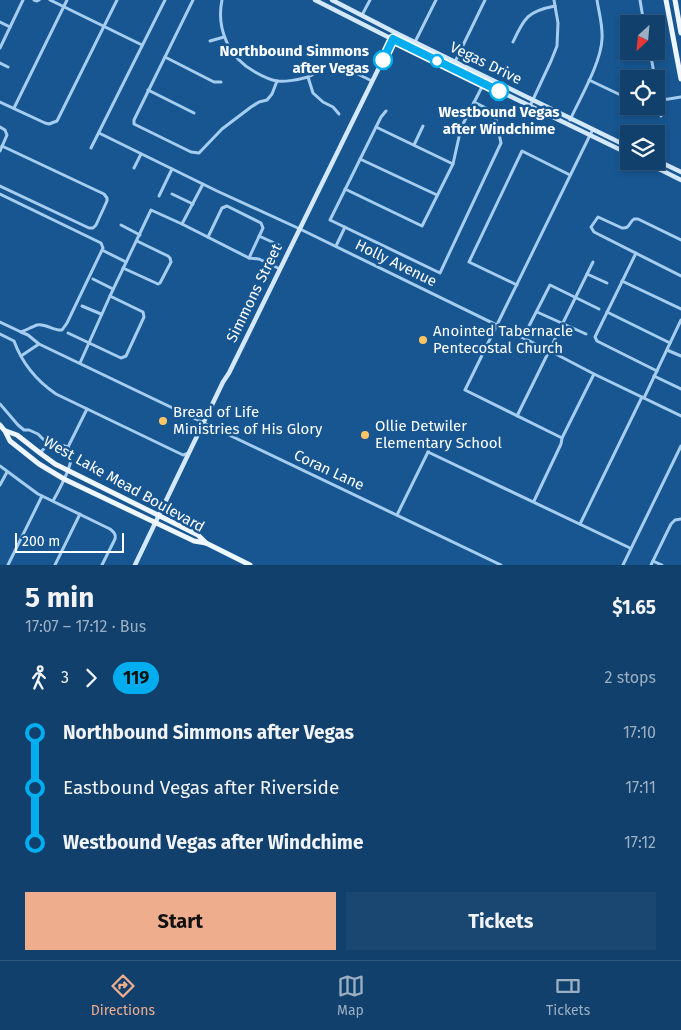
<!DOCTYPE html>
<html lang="en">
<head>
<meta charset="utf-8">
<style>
  :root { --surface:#11406d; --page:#1a4772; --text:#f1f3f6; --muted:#9cafc2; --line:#305980; --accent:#eead8d }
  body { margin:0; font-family:"Fira Sans",sans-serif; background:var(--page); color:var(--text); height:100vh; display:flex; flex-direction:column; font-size:19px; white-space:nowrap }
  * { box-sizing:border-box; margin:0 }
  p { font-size:16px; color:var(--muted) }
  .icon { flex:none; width:28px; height:28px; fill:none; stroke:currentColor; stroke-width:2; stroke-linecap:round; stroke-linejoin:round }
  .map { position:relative; height:565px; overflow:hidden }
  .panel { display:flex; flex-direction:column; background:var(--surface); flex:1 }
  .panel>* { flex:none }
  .badge { padding:0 10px; border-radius:16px; font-size:18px; line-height:32px }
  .needle { width:32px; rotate:206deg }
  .fabs { position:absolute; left:620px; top:15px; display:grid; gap:10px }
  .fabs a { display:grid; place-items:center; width:45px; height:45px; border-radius:0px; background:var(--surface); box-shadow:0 2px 8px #0003,0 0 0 1px var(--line); font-size:25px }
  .scale { position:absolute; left:15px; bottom:12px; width:109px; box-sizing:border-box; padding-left:5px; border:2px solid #fff; border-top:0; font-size:14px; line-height:18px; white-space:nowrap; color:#fff; -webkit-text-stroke:4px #175691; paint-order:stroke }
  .map>.badge { position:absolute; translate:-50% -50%; box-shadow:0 0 0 2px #fff }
  .legs { display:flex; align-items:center; gap:8px; height:55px; padding:0 25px; font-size:16px }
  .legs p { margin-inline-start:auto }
  .overview { display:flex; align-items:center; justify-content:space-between; height:85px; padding:0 25px }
  h1 { font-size:28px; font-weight:700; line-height:38px }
  .button { display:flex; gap:10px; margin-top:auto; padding:10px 25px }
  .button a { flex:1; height:58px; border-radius:0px; background:var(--accent); color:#111; font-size:20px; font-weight:700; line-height:58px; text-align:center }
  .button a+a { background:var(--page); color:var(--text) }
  ul { padding:0 25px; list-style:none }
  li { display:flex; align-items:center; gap:18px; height:55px; font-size:19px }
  li i { display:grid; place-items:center; width:8px; height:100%; margin:0 6px; background:currentColor }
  li i::after { content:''; width:12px; height:12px; margin:-6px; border:4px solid; border-radius:50%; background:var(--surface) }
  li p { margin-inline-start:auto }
  li:first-child i { background:linear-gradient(#0000 50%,currentColor 0) }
  li:last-child i { background:linear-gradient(currentColor 50%,#0000 0) }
  .menu { display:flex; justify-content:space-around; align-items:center; height:70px; border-top:1px solid var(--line); background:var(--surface); font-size:14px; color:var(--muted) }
  .menu a { display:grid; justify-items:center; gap:2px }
  .menu .active { color:var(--accent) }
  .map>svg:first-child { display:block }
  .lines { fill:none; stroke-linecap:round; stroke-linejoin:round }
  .street { stroke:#a5cdf0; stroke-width:3 }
  .secondary { stroke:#d3e8fb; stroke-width:4.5 }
  .primary { stroke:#eef6ff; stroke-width:5 }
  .line-1-casing { stroke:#fff; stroke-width:11 }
  .line-1 { stroke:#00adef; stroke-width:8 }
  .stop-1-dot { fill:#fff; stroke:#00adef; stroke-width:2.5 }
  .poi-dot { fill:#ffc564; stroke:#175691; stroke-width:2 }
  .labels { text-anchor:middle; stroke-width:5; stroke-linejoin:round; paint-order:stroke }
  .stop-label { font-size:15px; font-weight:bold; fill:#fff; stroke:#175691; text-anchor:end }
  .street-label { font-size:15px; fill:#fff; stroke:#175691 }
  .poi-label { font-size:15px; fill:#fff; stroke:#175691; text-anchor:start }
</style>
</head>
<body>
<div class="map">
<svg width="681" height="565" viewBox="0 0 681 565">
  <rect width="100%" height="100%" fill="#175691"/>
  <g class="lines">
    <g class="street">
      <path d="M34 0 37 1 39 0"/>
      <path d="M50 0 142 45"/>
      <path d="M193 0 134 120V124L191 152 199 153 222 129 251 107 259 102 267 100 272 94 277 81"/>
      <path d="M222 0C216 29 229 58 255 72 262 76 270 80 277 81 284 82 297 80 304 78 316 76 324 63 335 63L372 81"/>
      <path d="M640 0 644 24"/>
      <path d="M362 15 370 0"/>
      <path d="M0 22 10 27"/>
      <path d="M210 41 224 37"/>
      <path d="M415 42 436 0"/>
      <path d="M513 42C524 18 528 11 555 6"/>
      <path d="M0 48 23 0"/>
      <path d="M650 51 655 79"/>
      <path d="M165 57 214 82H221"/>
      <path d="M0 63 8 67"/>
      <path d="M452 68 485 0"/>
      <path d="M308 77 313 93 323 102 333 107 339 114"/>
      <path d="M589 80 629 99"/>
      <path d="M656 88 661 116"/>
      <path d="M148 90 194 113"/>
      <path d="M656 101 681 97"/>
      <path d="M0 102 45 123 49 124 57 121 117 0"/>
      <path d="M530 106 551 61 557 46 558 23 554 0"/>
      <path d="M14 108 67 0"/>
      <path d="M386 111 381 117 330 220 440 273 501 143 495 115 490 110 474 102"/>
      <path d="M570 120C580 98 601 63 602 39 603 26 599 13 597 0"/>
      <path d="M0 127 5 130 7 135 0 151"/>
      <path d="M376 127 453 164"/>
      <path d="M99 133 217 191 300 229 550 351 594 374 681 416"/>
      <path d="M414 145 423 126"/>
      <path d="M91 148 165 0"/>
      <path d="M360 159 437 195"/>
      <path d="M134 168 141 154"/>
      <path d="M0 186 89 228H93L96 225 107 201V198L104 194 2 146"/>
      <path d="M345 189 422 226 453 164 461 128 487 77"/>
      <path d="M0 194 101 243 103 248 67 323 62 330C53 331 46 323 37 325 32 327 26 330 21 332L0 322"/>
      <path d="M172 194 193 204"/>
      <path d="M159 196 172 169"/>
      <path d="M182 224 203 184"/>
      <path d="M121 225 140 235"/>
      <path d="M259 236 281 246"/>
      <path d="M208 237 222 208 227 206 261 223 263 228 249 258"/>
      <path d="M681 240 638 219H634C629 222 630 229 622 228L598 217 591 227 594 232 681 276"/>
      <path d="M336 246 345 227"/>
      <path d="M104 251 126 262"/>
      <path d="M636 253 595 337 597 341 657 371"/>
      <path d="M123 268 158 284 160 283 171 262 170 258 168 256 137 241"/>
      <path d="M587 274 607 283"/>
      <path d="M93 279 113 289"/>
      <path d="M622 281 681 309"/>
      <path d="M517 285 469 262 522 151 570 175"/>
      <path d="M82 306 101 314"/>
      <path d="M537 312 586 334"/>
      <path d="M607 312 670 343"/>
      <path d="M528 328 550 285 599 309"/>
      <path d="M21 332 28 335 39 344 501 565"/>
      <path d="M68 333 121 358 126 356 144 317 143 312 110 296"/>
      <path d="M0 334 14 341C22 363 37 381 56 394L183 455 189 453"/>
      <path d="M667 350 681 356"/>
      <path d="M21 356 39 344"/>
      <path d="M80 363 110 296 151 210 182 224 249 258 259 259 280 269"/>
      <path d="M654 376 681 389"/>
      <path d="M644 398 681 320"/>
      <path d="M0 404 18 425 24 430H29L38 434 48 444 40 453"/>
      <path d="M517 416 593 262"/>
      <path d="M562 438 465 390 593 129"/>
      <path d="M48 444H57L68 447"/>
      <path d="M428 452 630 548"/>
      <path d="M0 466 23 483 38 494 110 529C114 532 116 534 115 539L102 565"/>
      <path d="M0 485 7 472"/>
      <path d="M53 501C58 492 70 469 71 459 71 455 69 450 68 447L87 409"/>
      <path d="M534 501 561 444 562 438 594 374"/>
      <path d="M397 515 428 452 430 444"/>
      <path d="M580 524 642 397"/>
      <path d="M653 561 662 565"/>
      <path d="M8 565 42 496"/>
      <path d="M55 565 80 514"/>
      <path d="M623 565 681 446"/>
      <path d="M651 565 671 524 675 520 681 519"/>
    </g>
    <g class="secondary">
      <path d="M315 0 386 36 629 154"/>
      <path d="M332 0 396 33 629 147"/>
      <path d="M656 160 681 172"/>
      <path d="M643 161 681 180"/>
      <path d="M135 565 223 382 229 373 396 33"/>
    </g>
    <g class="primary">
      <path d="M666 0 681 79"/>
      <path d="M675 0 681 33"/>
      <path d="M0 425 5 431 10 441 39 464 64 479 194 541 206 543 250 565"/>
      <path d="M6 431 17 435 40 453 55 464 198 535 206 543"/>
    </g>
  </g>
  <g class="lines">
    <defs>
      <path id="line-1" d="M383 60 393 39 499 91"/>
    </defs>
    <use href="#line-1" class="line-1-casing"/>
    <use href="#line-1" class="line-1"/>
  </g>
  <g class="stop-1-dot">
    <circle cx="383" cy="60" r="9"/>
    <circle cx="437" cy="61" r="6"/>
    <circle cx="499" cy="91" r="9"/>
  </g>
  <g class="poi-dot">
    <circle cx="423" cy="340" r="5"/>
    <circle cx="163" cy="421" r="5"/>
    <circle cx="365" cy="435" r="5"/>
  </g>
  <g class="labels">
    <g class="stop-label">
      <text x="369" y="56">Northbound Simmons<tspan x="369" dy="17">after Vegas</tspan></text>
      <text x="499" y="117" text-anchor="middle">Westbound Vegas<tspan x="499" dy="17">after Windchime</tspan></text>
    </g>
    <g class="street-label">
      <text transform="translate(486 63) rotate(26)" y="5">Vegas Drive</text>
      <text transform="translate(396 263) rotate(26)" y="5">Holly Avenue</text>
      <text transform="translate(254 293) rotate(-64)" y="5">Simmons Street</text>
      <text transform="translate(329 470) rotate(25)" y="5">Coran Lane</text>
      <text transform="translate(124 484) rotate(29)" y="5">West Lake Mead Boulevard</text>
    </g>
    <g class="poi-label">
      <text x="433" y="336">Anointed Tabernacle<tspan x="433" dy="17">Pentecostal Church</tspan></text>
      <text x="173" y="417">Bread of Life<tspan x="173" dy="17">Ministries of His Glory</tspan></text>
      <text x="375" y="431">Ollie Detwiler<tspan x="375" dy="17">Elementary School</tspan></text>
    </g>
  </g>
</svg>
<div class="fabs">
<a><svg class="needle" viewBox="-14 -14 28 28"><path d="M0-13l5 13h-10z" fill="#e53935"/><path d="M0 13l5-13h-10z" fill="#9cafc2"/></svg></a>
<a><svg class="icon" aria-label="locate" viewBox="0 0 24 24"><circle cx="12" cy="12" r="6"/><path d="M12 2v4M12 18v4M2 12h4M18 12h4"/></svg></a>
<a><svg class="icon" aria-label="layers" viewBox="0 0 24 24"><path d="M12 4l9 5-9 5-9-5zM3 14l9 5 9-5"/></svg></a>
</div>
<div class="scale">200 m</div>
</div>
<section class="panel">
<div class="overview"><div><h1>5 min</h1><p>17:07 – 17:12 · Bus</p></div><b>$1.65</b></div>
<div class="legs"><svg class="icon" aria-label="walk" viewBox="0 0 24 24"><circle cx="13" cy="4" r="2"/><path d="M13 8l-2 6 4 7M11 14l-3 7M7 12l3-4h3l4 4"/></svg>3<svg class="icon" aria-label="forward" viewBox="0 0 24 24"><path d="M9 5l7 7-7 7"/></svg><b class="badge" style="background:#00adef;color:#111">119</b><p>2 stops</p></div>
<ul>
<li><i style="color:#00adef"></i><b>Northbound Simmons after Vegas</b><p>17:10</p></li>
<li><i style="color:#00adef"></i><span>Eastbound Vegas after Riverside</span><p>17:11</p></li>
<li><i style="color:#00adef"></i><b>Westbound Vegas after Windchime</b><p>17:12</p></li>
</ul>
<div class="button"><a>Start</a><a>Tickets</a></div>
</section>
<nav class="menu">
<a class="active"><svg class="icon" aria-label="directions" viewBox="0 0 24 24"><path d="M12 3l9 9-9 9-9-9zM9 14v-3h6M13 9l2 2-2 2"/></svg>Directions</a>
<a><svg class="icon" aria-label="map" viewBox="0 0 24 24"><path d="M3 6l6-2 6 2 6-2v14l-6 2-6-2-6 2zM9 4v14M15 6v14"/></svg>Map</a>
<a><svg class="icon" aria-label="tickets" viewBox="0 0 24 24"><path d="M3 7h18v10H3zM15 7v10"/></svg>Tickets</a>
</nav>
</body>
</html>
